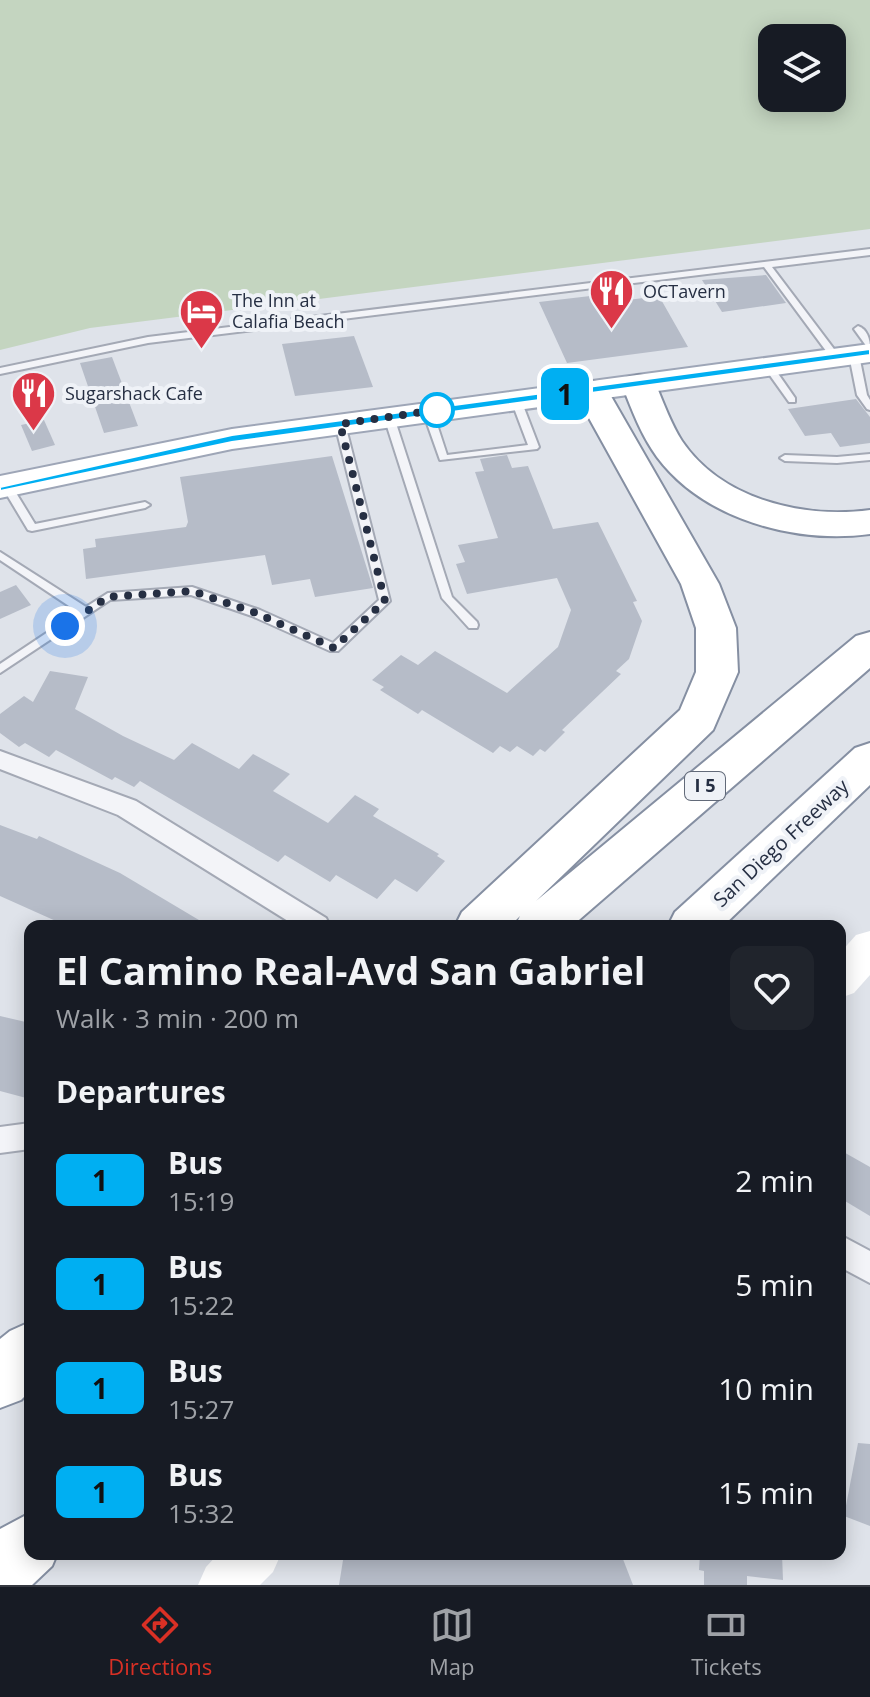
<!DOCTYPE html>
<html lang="en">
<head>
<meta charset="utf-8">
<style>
  :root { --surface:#171b24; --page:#20242c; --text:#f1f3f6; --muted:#9ea1a6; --line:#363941; --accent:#d93025 }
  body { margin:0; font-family:"Open Sans",sans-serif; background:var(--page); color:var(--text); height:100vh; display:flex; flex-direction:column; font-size:30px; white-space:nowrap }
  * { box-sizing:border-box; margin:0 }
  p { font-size:26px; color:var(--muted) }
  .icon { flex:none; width:44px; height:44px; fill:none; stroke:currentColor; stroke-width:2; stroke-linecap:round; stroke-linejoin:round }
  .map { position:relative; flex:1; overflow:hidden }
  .side { position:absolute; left:24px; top:920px; width:822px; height:640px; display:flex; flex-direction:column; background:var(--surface); border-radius:16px; box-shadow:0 4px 20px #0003 }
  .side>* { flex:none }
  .badge { padding:0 16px; border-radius:12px; font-size:28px; line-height:52px }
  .tools { position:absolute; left:758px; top:24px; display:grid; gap:16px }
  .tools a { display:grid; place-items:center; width:88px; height:88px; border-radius:16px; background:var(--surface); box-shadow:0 4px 20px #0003; font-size:40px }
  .you { position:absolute; width:40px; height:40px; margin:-20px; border:6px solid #fff; border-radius:50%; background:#1a73e8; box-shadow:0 0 0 12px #1a73e833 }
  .map>.badge { position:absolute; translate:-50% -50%; box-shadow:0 0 0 4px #fff }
  h2 { padding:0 32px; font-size:30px; line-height:72px }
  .round { display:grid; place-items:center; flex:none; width:84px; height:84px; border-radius:16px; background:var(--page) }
  .head { display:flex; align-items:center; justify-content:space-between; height:136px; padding:0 32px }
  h1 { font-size:38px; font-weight:700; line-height:60px }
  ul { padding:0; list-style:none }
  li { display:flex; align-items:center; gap:24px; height:104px; padding:0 32px }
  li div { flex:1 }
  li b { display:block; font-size:30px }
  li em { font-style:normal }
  li .badge { min-width:88px; font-weight:700; text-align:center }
  .tabs { display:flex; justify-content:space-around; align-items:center; height:112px; border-top:2px solid var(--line); background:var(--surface); font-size:22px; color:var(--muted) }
  .tabs a { display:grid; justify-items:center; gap:4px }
  .tabs .current { color:var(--accent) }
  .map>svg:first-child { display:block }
  .green { fill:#c4d5c0; fill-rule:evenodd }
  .building { fill:#b6bcc8 }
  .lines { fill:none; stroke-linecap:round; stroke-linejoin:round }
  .lane-casing { stroke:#a4a9b5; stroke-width:4 }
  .street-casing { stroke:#a4a9b5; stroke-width:4 }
  .primary-casing { stroke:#9ea6b7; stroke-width:4 }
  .highway-casing { stroke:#858fa2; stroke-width:4 }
  .lane { fill:#f3f4f8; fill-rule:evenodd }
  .street { fill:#f3f4f8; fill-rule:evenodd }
  .secondary { fill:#fff; fill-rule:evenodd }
  .primary { fill:#fff; fill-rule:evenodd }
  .highway { fill:#fff; fill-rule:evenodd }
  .line { fill:#00aff2; stroke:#fff; stroke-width:2 }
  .walk { stroke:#262f43; stroke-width:8; stroke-dasharray:0 14.4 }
  .stop-dot { fill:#fff; stroke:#00aff2; stroke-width:4 }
  .labels { text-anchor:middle; stroke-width:8; stroke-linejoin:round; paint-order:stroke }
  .far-poi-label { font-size:18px; fill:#262f43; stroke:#eff2f7; text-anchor:start }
  .shield { fill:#eff2f7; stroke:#626a79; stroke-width:2 }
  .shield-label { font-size:18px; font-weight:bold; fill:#262f43 }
  .street-label { font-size:20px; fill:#262f43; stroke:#eff2f7 }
</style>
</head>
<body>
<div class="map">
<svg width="870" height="1585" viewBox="0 0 870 1585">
  <rect width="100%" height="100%" fill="#dfe3ea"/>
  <path class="green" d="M0 0H870V229L90 328 0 350ZM772 38H832V98H772Z"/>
  <g class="building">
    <path d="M766 275 786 303 722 312 702 280Z"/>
    <path d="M616 293 620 301 659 296 688 347 567 363 539 302Z"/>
    <path d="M354 336 373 387 295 396 282 344Z"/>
    <path d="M112 357 138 426 104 433 80 363Z"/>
    <path d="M856 399 870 417V443L840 447 831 433 805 436 788 409Z"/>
    <path d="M44 420 55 445 32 451 21 425Z"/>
    <path d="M507 455 512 468 528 466 553 529 598 522 637 601 633 602 642 621 629 659 616 671 621 674 562 730 565 732 545 752 540 749 533 756 517 746 510 752 500 746 493 753 422 710 418 714 380 690 384 687 372 680 401 655 418 665 435 651 507 693 558 647 571 610 557 578 467 594 456 564 465 562 458 545 498 538 475 472 484 471 480 459Z"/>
    <path d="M332 456 373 588 315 597 310 579 272 585 265 555 86 579 83 549 96 547 95 539 186 527 188 522 180 477Z"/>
    <path d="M16 585 31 605 0 619V592Z"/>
    <path d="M50 671 88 677 75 709 123 736 174 760 192 743 239 769 253 754 290 774 273 791 328 823 355 795 379 809 373 816 439 854 437 856 445 861 417 892 395 879 377 899 336 875 330 882 285 855 278 862 140 781 134 787 115 777 112 780 56 750 49 757 25 743 19 747 0 733V714L24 696 33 702Z"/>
    <path d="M0 825 37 839 39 836 120 873 209 926H67L0 896Z"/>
    <path d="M0 1016 30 1023V1099L0 1091Z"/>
    <path d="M840 1150 870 1167V1216L840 1198Z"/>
    <path d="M858 1443 870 1444V1526L844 1516Z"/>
    <path d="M344 1554H621L633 1585H339Z"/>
    <path d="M700 1554H782L783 1580 747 1576V1585H704V1571L699 1570Z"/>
  </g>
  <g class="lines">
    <defs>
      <g id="lane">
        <path d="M870 249V255L772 267 840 357 835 360 832 359 764 267 148 343 0 374V368L148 337Z"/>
        <path d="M858 326C867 329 870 339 870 348L867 347 854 329Z"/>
        <path d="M854 352 859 355 867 395 870 400V410L867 409 857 395 849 355Z"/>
        <path d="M769 364 772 365 795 398V402H789L764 367Z"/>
        <path d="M516 397 521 400 539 447 537 449 440 460 423 412 425 410H431L433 412 447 455 528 445 511 400Z"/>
        <path d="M389 414 394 417 452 597 477 622 478 625 477 628H469L442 598 384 417Z"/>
        <path d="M340 421 345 424 390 601 338 651H330L252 616 191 595 110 600 0 673V664L78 612 0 560V552L86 607 108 593 192 587 260 610 333 643 379 600 335 424Z"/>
        <path d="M870 454V460L837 463 785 461 780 458 785 455 837 457Z"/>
        <path d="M6 482 10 483 35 524 145 502 150 505 145 508 32 531 28 530 1 485Z"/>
      </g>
      <g id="street">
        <path d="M0 751 136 801 326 918 330 926H296L118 815 0 769Z"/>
        <path d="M30 1123V1149L0 1153V1127Z"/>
        <path d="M840 1235 870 1251V1283L840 1267Z"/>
      </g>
      <path id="primary" d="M870 344V362L232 449 0 498V476L232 429Z"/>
      <g id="highway">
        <path d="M639 375 651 378 656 385C664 404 671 424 682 441 722 500 804 519 870 510V534C796 544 704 520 657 457 641 435 632 410 622 385L627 378Z"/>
        <path d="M591 381 603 384 608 391 719 584 736 628 738 672 713 730 536 901 856 636 870 632V668L572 926H515L520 916 510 926H455L462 912 680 710 696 672V628L681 584 574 391 579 384Z"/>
        <path d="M870 743V785L723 926H668L675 912 855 748Z"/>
        <path d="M30 1322V1391L21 1400 0 1408V1339L10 1331Z"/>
        <path d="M30 1513V1554H57L52 1566 32 1585H0V1529Z"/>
      </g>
    </defs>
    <use href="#lane" class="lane-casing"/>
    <use href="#street" class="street-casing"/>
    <use href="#primary" class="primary-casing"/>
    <use href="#highway" class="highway-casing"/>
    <use href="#lane" class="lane"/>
    <use href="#street" class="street"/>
    <g class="secondary">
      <path d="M870 931V975L854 993 840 998V953L856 935Z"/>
      <path d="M218 1554H281L273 1572 260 1585H198L206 1567Z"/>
    </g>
    <use href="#primary" class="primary"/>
    <use href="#highway" class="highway"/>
  </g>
  <path class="line" d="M870 349V355L232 442 0 491V487L232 435Z"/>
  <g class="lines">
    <path class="walk" d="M65 626 108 597 192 591 256 613 334 648 385 601 340 424 437 410"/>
  </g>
  <defs>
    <symbol id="restaurant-pin" viewBox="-11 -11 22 30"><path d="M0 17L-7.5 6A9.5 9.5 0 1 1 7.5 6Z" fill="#db3848" stroke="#eff2f7"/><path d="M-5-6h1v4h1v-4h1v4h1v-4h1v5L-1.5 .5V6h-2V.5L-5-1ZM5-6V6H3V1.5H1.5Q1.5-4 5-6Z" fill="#fff"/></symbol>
    <symbol id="hotel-pin" viewBox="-11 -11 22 30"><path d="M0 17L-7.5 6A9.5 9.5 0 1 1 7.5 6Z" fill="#db3848" stroke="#eff2f7"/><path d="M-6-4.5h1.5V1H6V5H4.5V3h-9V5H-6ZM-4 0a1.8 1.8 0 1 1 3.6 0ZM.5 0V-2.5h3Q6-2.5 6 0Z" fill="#fff"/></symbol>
  </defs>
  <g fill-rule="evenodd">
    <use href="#restaurant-pin" x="586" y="266" width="51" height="69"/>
    <use href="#hotel-pin" x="176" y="286" width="51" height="69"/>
    <use href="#restaurant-pin" x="8" y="368" width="51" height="69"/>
  </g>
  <circle class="stop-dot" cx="437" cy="410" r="16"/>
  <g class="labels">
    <g class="far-poi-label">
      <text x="643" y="298">OCTavern</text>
      <text x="232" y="307">The Inn at<tspan x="232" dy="21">Calafia Beach</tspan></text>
      <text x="65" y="400">Sugarshack Cafe</text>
    </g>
    <rect class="shield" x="685" y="772" width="40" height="28" rx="6"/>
    <g class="shield-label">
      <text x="705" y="792">I 5</text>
    </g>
    <g class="street-label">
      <text transform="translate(781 843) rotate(-43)" y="7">San Diego Freeway</text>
    </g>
  </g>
</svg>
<div class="tools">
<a><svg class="icon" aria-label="layers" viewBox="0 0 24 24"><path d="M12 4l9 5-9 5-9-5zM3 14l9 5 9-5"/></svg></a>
</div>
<div class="you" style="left:65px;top:626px"></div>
<b class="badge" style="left:565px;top:394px;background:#00aff2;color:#111">1</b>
<section class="side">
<div class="head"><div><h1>El Camino Real-Avd San Gabriel</h1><p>Walk · 3 min · 200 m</p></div><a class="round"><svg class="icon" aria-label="heart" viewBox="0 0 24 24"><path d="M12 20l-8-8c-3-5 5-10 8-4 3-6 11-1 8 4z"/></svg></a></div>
<h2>Departures</h2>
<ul>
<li><span class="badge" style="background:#00aff2;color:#111">1</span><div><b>Bus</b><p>15:19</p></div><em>2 min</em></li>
<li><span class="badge" style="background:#00aff2;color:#111">1</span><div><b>Bus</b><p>15:22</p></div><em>5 min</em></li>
<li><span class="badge" style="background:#00aff2;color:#111">1</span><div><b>Bus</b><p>15:27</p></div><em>10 min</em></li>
<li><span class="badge" style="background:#00aff2;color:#111">1</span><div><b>Bus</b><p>15:32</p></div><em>15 min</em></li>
</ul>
</section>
</div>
<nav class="tabs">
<a class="current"><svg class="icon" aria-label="directions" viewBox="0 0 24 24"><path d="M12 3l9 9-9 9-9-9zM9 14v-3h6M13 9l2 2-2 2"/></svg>Directions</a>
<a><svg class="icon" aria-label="map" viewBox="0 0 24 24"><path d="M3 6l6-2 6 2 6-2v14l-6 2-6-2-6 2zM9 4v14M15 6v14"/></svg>Map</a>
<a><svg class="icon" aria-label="tickets" viewBox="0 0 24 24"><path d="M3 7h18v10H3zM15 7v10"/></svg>Tickets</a>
</nav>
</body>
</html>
